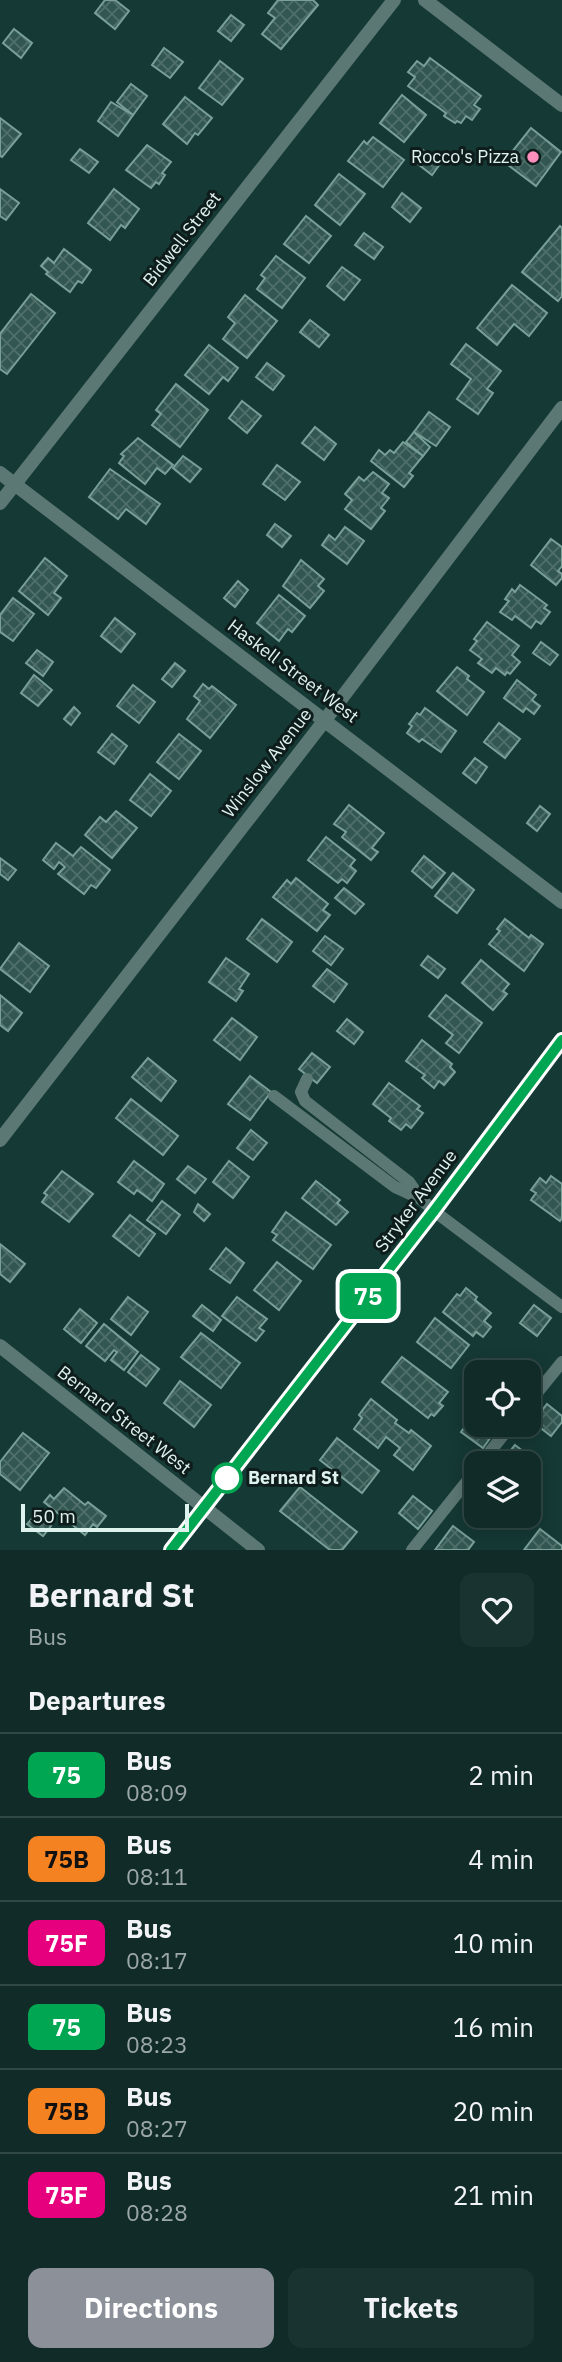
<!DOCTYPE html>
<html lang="en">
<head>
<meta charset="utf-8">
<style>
  :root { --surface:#102b28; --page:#193330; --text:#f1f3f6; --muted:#9ca7a8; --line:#304745; --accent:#8c9099 }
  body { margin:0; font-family:"IBM Plex Sans",sans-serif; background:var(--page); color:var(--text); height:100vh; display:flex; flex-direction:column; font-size:26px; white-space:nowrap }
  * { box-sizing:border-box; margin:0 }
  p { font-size:23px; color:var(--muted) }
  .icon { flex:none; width:38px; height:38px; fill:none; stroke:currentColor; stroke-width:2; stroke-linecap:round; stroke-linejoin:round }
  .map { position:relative; height:1550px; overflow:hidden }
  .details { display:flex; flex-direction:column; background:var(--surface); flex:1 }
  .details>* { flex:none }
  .badge { padding:0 14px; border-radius:10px; font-size:24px; line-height:46px }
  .fabs { position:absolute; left:464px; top:1360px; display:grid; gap:14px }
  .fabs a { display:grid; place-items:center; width:77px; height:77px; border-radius:14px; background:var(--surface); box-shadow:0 4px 18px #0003,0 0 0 2px var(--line); font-size:35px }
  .scale { position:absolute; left:21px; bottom:18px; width:168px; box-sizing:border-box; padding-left:7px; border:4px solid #def2ee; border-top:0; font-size:19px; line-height:24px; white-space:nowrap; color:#def2ee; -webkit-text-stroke:5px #0e1d1b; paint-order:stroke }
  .map>.badge { position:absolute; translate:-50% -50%; box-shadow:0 0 0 4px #fff }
  h2 { padding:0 28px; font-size:26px; line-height:63px }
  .round { display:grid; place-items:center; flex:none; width:74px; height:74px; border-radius:14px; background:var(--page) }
  .headline { display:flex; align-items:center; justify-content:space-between; height:119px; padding:0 28px }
  h1 { font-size:33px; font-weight:800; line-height:52px }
  .cta { display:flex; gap:14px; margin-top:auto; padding:14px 28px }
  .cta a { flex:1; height:80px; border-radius:14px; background:var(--accent); color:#fff; font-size:28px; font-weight:800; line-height:80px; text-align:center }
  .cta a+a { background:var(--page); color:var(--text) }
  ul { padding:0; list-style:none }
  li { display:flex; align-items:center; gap:21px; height:84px; padding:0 28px; border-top:2px solid var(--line) }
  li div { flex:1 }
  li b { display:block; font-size:26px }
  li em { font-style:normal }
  li .badge { min-width:77px; font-weight:700; text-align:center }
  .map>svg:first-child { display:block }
  .building { fill:url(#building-cross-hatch); stroke:#799f99; stroke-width:2 }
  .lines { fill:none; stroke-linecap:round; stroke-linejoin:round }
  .service { stroke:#5c7874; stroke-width:12 }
  .minor { stroke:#5c7874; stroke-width:14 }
  .tertiary { stroke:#5c7874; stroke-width:14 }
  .line-casing { stroke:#fff; stroke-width:16 }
  .line { stroke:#00a651; stroke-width:10 }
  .poi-dot { fill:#fe8ebb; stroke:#0e1d1b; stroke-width:2.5 }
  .stop-dot { fill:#fff; stroke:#00a651; stroke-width:3.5 }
  .labels { text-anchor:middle; stroke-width:6; stroke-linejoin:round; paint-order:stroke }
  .poi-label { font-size:18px; fill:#def2ee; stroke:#0e1d1b; text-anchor:end }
  .street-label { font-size:18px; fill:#def2ee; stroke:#0e1d1b }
  .stop-label { font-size:18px; font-weight:bold; fill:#def2ee; stroke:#0e1d1b; text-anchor:start }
</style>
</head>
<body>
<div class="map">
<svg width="562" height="1550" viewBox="0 0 562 1550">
  <defs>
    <pattern id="building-cross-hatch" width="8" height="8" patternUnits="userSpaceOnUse" patternTransform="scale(1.75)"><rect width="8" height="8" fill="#325651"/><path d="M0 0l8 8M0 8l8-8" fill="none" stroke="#4f6f6a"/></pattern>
  </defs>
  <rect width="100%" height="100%" fill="#153935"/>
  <g class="building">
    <path d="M105 0H115L129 11 115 29 95 13Z"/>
    <path d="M278 0H313L318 5 281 49 262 34 275 18 268 13Z"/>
    <path d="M231 15 244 25 231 41 218 31Z"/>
    <path d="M14 29 32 43 21 58 3 43Z"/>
    <path d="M164 48 183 62 170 78 152 65Z"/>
    <path d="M430 58 481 96 474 105 480 109 472 120 466 116 461 123 457 121 455 123 444 116 446 113 408 86 415 77 408 72 417 61 424 66Z"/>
    <path d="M220 61 243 79 222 105 199 88Z"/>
    <path d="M131 84 147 96 133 115 117 102Z"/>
    <path d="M402 95 426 115 404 142 380 123Z"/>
    <path d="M185 97 212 118 198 135 195 133 187 144 163 124Z"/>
    <path d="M111 102 133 115 118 136 98 121Z"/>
    <path d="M0 118 21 134 2 157 0 156Z"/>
    <path d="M531 128 561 152 536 186 504 162Z"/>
    <path d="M373 137 404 160 383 187 348 161 364 141 367 144Z"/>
    <path d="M147 145 171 162 162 173 165 175 159 184 156 182 151 188 126 170Z"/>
    <path d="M80 149 98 162 89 173 71 160Z"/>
    <path d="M423 150 440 164 432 175 414 161Z"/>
    <path d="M339 174 365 194 340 225 315 205Z"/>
    <path d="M0 189 19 203 6 220 0 216Z"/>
    <path d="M114 189 139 209 125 228 121 225 110 240 88 223Z"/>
    <path d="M402 193 421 208 410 222 392 207Z"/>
    <path d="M306 216 331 236 309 263 284 244Z"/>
    <path d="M560 226 562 228V296L558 301 522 272Z"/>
    <path d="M364 233 383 247 374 259 355 245Z"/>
    <path d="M64 249 91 270 82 283 78 281 70 292 46 274 48 272 41 266 48 258 54 263Z"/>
    <path d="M276 256 305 278 282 308 257 289 265 278 261 275Z"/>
    <path d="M342 267 360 280 344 300 327 286Z"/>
    <path d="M512 285 547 313 529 336 514 324 497 345 477 328Z"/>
    <path d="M31 294 55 313 7 374 0 369V334Z"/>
    <path d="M245 295 277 321 247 358 223 339 235 323 228 317Z"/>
    <path d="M310 320 329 335 319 347 300 332Z"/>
    <path d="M466 344 501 371 487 389 493 393 478 414 457 399 471 379 451 364Z"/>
    <path d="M209 345 238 368 228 381 223 377 209 394 185 375Z"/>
    <path d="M267 363 284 376 273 390 256 377Z"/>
    <path d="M176 384 208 410 180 447 152 425 161 414 156 410Z"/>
    <path d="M242 401 261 416 247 433 229 418Z"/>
    <path d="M429 412 450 427 436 446 414 432Z"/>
    <path d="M315 427 336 444 324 460 302 443Z"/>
    <path d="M414 432 430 447 423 456 406 442Z"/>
    <path d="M138 438 173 465 165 474 157 468 145 484 119 463 124 456 121 454Z"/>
    <path d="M403 442 423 456 409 473 413 476 404 487 371 461 379 450 385 455 390 450 394 453Z"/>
    <path d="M183 456 201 469 190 482 173 468Z"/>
    <path d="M277 465 300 482 285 500 263 484Z"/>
    <path d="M110 469 160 504 146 524 126 509 118 519 89 497Z"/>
    <path d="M373 472 389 484 382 493 389 498 381 508 385 511 371 529 345 509 352 500 345 494 359 477 364 481Z"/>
    <path d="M275 524 291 536 282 547 267 535Z"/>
    <path d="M345 527 364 541 347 564 322 545 329 535 335 540Z"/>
    <path d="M551 539 562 547V566L558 571 562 574V578L556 585 531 565Z"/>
    <path d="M45 558 67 576 54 593 61 598 48 615 19 591Z"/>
    <path d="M301 560 324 579 318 586 324 591 310 608 283 586Z"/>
    <path d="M238 581 248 590 235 607 224 598Z"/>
    <path d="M520 585 547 605 544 608 550 612 541 624 536 621 531 628 515 616 512 620 500 612 509 601 505 599 512 589 515 592Z"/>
    <path d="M279 595 305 616 292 632 288 629 279 641 257 623Z"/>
    <path d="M13 598 34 614 13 641 0 632V615Z"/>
    <path d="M115 618 135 634 121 652 101 636Z"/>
    <path d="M487 622 519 646 512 655 520 662 510 674 507 672 505 675 496 668 492 673 478 663 482 659 470 650 477 641 474 639Z"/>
    <path d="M541 642 558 655 550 665 533 653Z"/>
    <path d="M37 650 53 662 43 676 26 663Z"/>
    <path d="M175 663 185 671 172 687 162 679Z"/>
    <path d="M457 667 469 676 467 679 484 692 467 715 437 691Z"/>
    <path d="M34 675 52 690 38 706 21 693Z"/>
    <path d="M517 680 536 695 532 700 540 706 534 714 526 708 523 712 504 698Z"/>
    <path d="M203 684 209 689 212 686 236 705 210 738 187 719 200 701 194 696Z"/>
    <path d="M133 685 155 702 139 723 117 706Z"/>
    <path d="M74 707 80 713 71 725 64 719Z"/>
    <path d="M425 708 456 731 441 752 422 739 419 742 407 733 412 726 409 724 417 713 420 715Z"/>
    <path d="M499 723 520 739 505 758 484 742Z"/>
    <path d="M112 734 127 746 114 764 98 752Z"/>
    <path d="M179 734 201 751 179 779 157 762Z"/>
    <path d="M475 758 487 767 476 783 463 773Z"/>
    <path d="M150 774 171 791 151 816 130 800Z"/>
    <path d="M349 805 384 833 372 848 378 852 371 860 342 837 346 832 334 824Z"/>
    <path d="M540 806 550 814 537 831 527 823Z"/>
    <path d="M116 811 137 828 112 858 85 835 100 817 106 822Z"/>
    <path d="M326 837 355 860 350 866 356 871 347 883 342 879 338 883 308 860Z"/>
    <path d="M56 843 73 856 81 847 110 870 96 888 91 885 84 894 58 874 65 867 59 862 54 869 43 860Z"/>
    <path d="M424 856 445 873 432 888 412 871Z"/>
    <path d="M0 858 16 870 8 880 0 874Z"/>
    <path d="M453 873 474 890 457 913 435 896Z"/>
    <path d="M296 878 328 904 323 910 330 915 317 931 273 897 287 880 291 884Z"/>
    <path d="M344 888 364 904 355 914 335 898Z"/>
    <path d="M262 919 292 942 277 962 247 939Z"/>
    <path d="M505 919 529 938 531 935 543 944 524 971 489 944 500 931 497 929Z"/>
    <path d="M325 936 343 949 331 965 313 951Z"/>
    <path d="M19 943 49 966 30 992 0 969Z"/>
    <path d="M428 956 445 969 438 978 421 965Z"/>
    <path d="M226 958 249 974 239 989 243 991 236 1001 209 982Z"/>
    <path d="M481 960 509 984 503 991 507 994 493 1010 462 983Z"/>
    <path d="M327 969 347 984 334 1002 313 986Z"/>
    <path d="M0 995 22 1013 8 1031 0 1025Z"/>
    <path d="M446 995 482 1023 459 1053 446 1043 453 1035 429 1016Z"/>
    <path d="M232 1018 257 1037 240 1060 214 1040Z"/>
    <path d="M347 1019 363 1032 354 1044 337 1031Z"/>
    <path d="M422 1040 452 1064 450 1067 455 1072 444 1085 439 1081 434 1088 422 1078 425 1075 406 1061Z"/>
    <path d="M312 1053 330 1067 317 1083 299 1069Z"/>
    <path d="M148 1058 176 1081 161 1101 132 1077Z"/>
    <path d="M250 1076 271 1092 250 1120 228 1104Z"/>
    <path d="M389 1083 420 1106 417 1109 423 1113 411 1128 406 1124 401 1130 389 1121 391 1118 373 1104Z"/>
    <path d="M131 1099 178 1136 163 1155 116 1118Z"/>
    <path d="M251 1130 267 1143 253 1160 237 1148Z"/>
    <path d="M134 1161 164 1184 152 1201 137 1190 134 1194 118 1182Z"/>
    <path d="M229 1161 249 1177 233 1198 213 1182Z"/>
    <path d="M188 1166 206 1179 195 1193 177 1179Z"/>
    <path d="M62 1171 93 1194 69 1222 42 1202 47 1195 44 1193Z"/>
    <path d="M551 1176 562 1184V1218L560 1221 531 1200 536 1193 531 1190 540 1178 546 1183Z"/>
    <path d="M316 1181 340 1200 337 1203 348 1212 336 1225 302 1198Z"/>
    <path d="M162 1201 180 1215 166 1234 147 1220Z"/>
    <path d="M198 1204 210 1214 204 1221 194 1212Z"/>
    <path d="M286 1212 331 1245 313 1269 273 1240 277 1235 272 1232Z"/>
    <path d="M130 1215 155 1234 139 1256 113 1236Z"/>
    <path d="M0 1244 25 1264 10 1282 0 1274Z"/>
    <path d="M226 1248 244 1263 230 1283 210 1269Z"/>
    <path d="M277 1262 301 1281 279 1310 254 1290Z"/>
    <path d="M466 1288 477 1297 475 1300 491 1313 484 1321 491 1327 483 1337 476 1332 473 1336 443 1312 457 1294 460 1296Z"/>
    <path d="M128 1297 148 1312 131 1335 111 1319Z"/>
    <path d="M237 1297 267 1319 259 1328 264 1331 256 1341 222 1316Z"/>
    <path d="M202 1305 221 1320 213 1331 193 1316Z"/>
    <path d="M534 1305 551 1318 537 1336 520 1323Z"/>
    <path d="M80 1309 97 1323 81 1343 64 1329Z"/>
    <path d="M435 1318 469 1345 451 1368 417 1342Z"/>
    <path d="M104 1324 138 1352 124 1370 111 1360 117 1352 114 1350 105 1361 86 1346Z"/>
    <path d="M201 1333 240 1363 221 1388 181 1357Z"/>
    <path d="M141 1355 159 1369 146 1386 128 1372Z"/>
    <path d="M402 1357 448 1392 439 1403 443 1406 434 1416 431 1414 428 1418 382 1382Z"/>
    <path d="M180 1381 211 1405 194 1427 164 1403Z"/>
    <path d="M371 1399 397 1420 395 1423 409 1433 411 1430 431 1446 413 1470 394 1455 400 1448 386 1437 378 1448 354 1429 362 1418 359 1415Z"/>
    <path d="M547 1404 562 1416V1422L551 1436 533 1422Z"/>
    <path d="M474 1414 476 1424H488L496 1430 483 1448 461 1432Z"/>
    <path d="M23 1433 49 1453 20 1490 0 1474V1462Z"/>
    <path d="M337 1438 379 1471 362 1493 320 1460Z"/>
    <path d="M515 1445 532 1458 528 1463 502 1461Z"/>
    <path d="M300 1487 357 1532 342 1550H330L280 1511Z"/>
    <path d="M64 1488 85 1505 88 1502 106 1516 97 1527 93 1524 85 1535 44 1502 50 1495 54 1499Z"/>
    <path d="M413 1496 432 1511 418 1529 399 1513Z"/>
    <path d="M36 1514 51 1526 43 1536 27 1524Z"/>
    <path d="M453 1526 474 1542 468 1550H435Z"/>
    <path d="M540 1529 562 1546V1550H524Z"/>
  </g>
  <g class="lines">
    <g class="service">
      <path d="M307 1079 301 1092 305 1101 409 1182 421 1199 434 1211 562 1307"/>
      <path d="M274 1096 395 1187 421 1199"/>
      <path d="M528 1404 562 1362"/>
      <path d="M481 1463 512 1424"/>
      <path d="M412 1550 476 1470"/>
    </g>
    <g class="minor">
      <path d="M0 473 562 902"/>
      <path d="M0 503 394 0"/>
      <path d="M0 1140 325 720 562 408"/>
      <path d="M0 1346 258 1550"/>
    </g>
    <g class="tertiary">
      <path d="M425 0 562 105"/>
      <path d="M171 1550 434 1211 562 1040"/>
    </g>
  </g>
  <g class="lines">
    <defs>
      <path id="line" d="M171 1550 434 1211 562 1040"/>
    </defs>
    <use href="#line" class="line-casing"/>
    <use href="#line" class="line"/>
  </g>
  <circle class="poi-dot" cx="533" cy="157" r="7"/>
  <circle class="stop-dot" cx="227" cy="1478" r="14"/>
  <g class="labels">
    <g class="poi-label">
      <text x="519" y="163">Rocco's Pizza</text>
    </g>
    <g class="street-label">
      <text transform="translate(182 239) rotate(-52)" y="6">Bidwell Street</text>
      <text transform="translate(293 671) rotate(37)" y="6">Haskell Street West</text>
      <text transform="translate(267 763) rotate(-52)" y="6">Winslow Avenue</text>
      <text transform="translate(416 1201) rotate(-53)" y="6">Stryker Avenue</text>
      <text transform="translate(124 1420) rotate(38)" y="6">Bernard Street West</text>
    </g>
    <g class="stop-label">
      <text x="248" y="1484">Bernard St</text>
    </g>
  </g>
</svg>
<div class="fabs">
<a><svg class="icon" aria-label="locate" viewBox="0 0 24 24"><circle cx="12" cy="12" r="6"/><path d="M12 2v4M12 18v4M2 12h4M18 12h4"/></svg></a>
<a><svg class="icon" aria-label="layers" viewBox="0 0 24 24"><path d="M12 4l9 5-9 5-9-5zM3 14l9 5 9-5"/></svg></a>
</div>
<div class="scale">50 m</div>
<b class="badge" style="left:368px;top:1296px;background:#00a651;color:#fff">75</b>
</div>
<section class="details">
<div class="headline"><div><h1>Bernard St</h1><p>Bus</p></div><a class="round"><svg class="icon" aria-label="heart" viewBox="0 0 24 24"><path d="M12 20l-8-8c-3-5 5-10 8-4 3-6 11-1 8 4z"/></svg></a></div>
<h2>Departures</h2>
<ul>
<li><span class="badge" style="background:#00a651;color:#fff">75</span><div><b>Bus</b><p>08:09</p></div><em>2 min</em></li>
<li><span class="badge" style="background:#f58220;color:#111">75B</span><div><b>Bus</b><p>08:11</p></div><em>4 min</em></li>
<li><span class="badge" style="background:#e6007e;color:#fff">75F</span><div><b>Bus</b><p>08:17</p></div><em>10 min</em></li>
<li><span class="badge" style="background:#00a651;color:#fff">75</span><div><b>Bus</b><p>08:23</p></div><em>16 min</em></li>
<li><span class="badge" style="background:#f58220;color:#111">75B</span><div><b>Bus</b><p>08:27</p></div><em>20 min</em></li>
<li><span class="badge" style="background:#e6007e;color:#fff">75F</span><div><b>Bus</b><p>08:28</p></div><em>21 min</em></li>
</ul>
<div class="cta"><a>Directions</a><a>Tickets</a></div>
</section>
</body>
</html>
